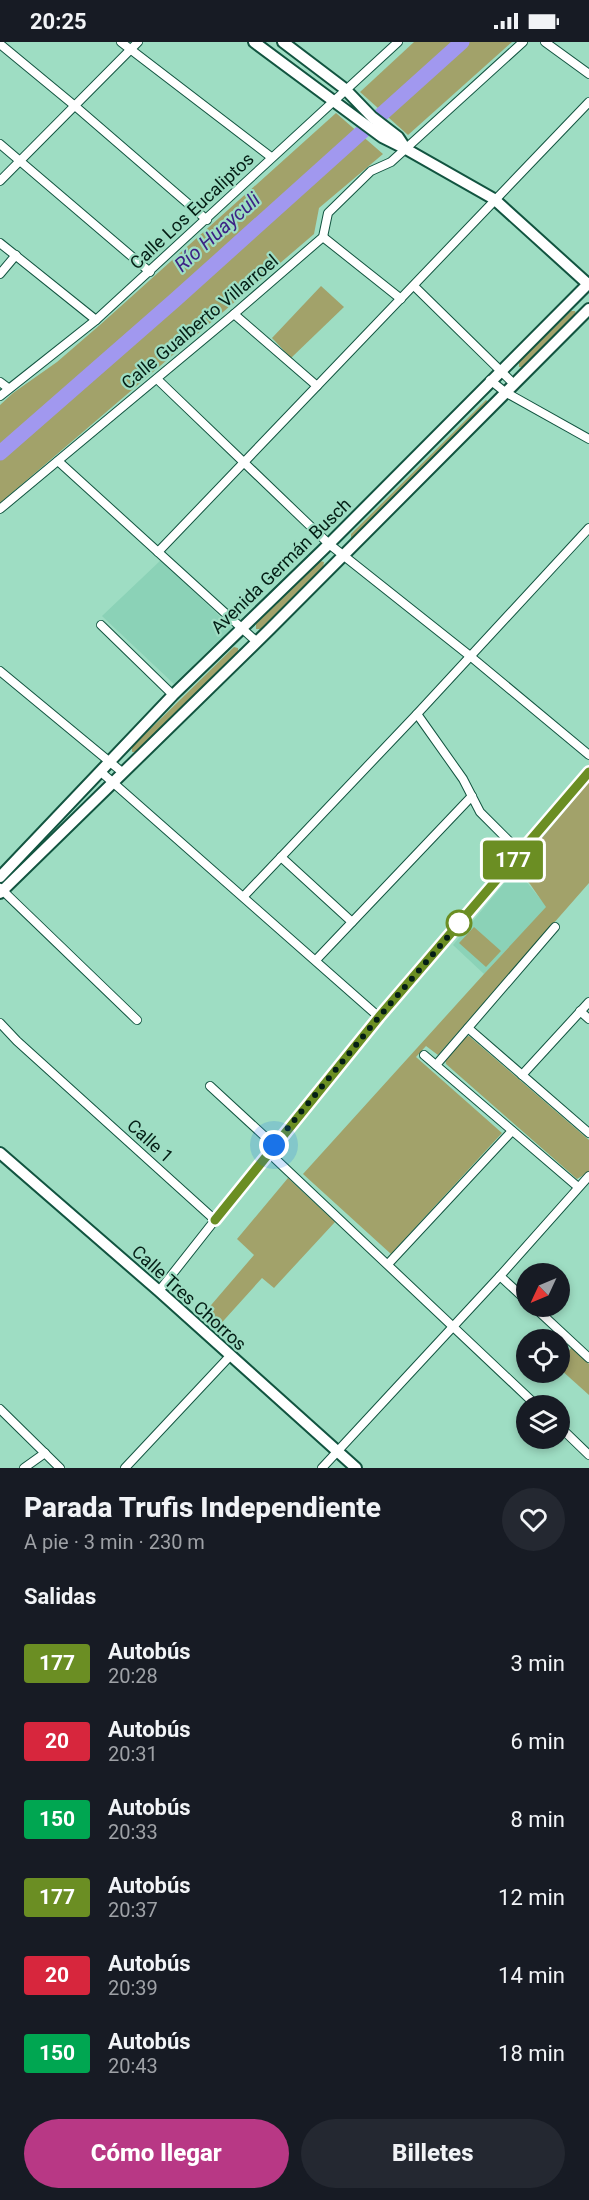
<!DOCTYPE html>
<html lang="es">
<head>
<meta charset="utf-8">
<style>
  :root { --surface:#171b24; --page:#242831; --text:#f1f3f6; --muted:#9ea1a6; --accent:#b83885 }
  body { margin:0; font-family:Roboto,sans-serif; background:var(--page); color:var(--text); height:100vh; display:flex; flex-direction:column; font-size:22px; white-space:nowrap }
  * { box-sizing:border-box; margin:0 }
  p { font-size:20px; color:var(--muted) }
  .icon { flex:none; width:33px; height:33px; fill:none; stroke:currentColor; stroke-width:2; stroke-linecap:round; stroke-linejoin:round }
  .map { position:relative; height:1426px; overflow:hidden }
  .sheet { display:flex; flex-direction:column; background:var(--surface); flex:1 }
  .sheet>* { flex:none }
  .badge { padding:0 12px; border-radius:4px; font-size:21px; line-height:39px }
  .needle { width:39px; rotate:226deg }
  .tools { position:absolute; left:516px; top:1221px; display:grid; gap:12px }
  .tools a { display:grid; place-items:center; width:54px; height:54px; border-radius:50%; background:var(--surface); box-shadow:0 3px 9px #0003; font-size:30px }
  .you { position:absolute; width:30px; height:30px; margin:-15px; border:4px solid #fff; border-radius:50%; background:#1a73e8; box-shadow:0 0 0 9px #1a73e833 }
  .map>.badge { position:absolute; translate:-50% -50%; box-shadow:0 0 0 3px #fff }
  h2 { padding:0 24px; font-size:22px; line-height:54px }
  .round { display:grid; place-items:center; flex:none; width:63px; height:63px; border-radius:32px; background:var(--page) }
  .summary { display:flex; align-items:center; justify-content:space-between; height:102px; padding:0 24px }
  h1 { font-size:28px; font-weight:800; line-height:45px }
  .cta { display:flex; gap:12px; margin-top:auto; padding:12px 24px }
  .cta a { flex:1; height:69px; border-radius:36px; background:var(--accent); color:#fff; font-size:24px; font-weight:800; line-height:69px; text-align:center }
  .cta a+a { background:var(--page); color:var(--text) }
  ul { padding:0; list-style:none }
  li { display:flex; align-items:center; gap:18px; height:78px; padding:0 24px }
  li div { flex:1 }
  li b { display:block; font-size:22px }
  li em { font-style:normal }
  li .badge { min-width:66px; font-weight:700; text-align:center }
  .status { display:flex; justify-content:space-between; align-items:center; height:42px; padding:0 30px; background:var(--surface); direction:ltr }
  .status svg { height:16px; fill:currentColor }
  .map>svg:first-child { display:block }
  .built { fill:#8bd2b7 }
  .green { fill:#a2a26a }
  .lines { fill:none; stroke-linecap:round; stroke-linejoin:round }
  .river { stroke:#a198ef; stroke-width:15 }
  .street-casing { stroke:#125440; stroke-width:10 }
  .secondary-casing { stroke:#125440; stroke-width:14 }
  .street { stroke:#fff; stroke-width:8 }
  .secondary { stroke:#fff; stroke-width:10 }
  .line-casing { stroke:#fff; stroke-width:14 }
  .line { stroke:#6b8e23; stroke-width:9 }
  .walk { stroke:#041e15; stroke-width:6; stroke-dasharray:0 10.8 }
  .stop-dot { fill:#fff; stroke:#6b8e23; stroke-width:3 }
  .labels { text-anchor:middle; stroke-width:4.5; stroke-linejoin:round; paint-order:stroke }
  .street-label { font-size:18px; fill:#041e15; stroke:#9eddc3 }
  .water-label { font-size:20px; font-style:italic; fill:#3c2285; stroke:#9eddc3 }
</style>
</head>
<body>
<div class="status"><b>20:25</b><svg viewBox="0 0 49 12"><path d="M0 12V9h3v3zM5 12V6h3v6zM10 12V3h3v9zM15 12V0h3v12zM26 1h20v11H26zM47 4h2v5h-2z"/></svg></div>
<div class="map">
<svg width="589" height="1426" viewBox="0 0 589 1426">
  <rect width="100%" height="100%" fill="#9eddc3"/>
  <g class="built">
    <path d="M161 518 232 586 174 642 102 574Z"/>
    <path d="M516 827 547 865 484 932 453 903Z"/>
  </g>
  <g class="green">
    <path d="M414 0H512L408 93 360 50Z"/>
    <path d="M336 71 383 112 319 166 314 192 0 461V363L13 351 57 320 101 282Z"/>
    <path d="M321 244 344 265 291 316 272 296Z"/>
    <path d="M571 269H575L576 273 525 325H519V320Z"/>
    <path d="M486 358 490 361 351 497V492Z"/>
    <path d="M320 519 324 520 323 526 261 587H256V582Z"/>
    <path d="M234 605 238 606V612L138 710H132V705Z"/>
    <path d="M589 740V841L438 1013 426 1004 416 1015 502 1091 391 1212 303 1132 484 932 546 865 530 842 516 827Z"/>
    <path d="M474 885 501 909 486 925 459 901Z"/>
    <path d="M469 994 589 1098V1130L577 1137 446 1022 445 1017 464 995Z"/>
    <path d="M288 1136 335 1180 274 1246 262 1236 216 1287 200 1276 254 1213 237 1197Z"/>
    <path d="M572 1305 589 1322V1353L560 1327V1318Z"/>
  </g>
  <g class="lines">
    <path class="river" d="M0 411 175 258 462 0"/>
    <defs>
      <g id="street">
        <path d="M121 0 271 115"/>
        <path d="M545 0 589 32"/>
        <path d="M0 2 75 64 207 178"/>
        <path d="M0 102 150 230"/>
        <path d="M0 139 138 0"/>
        <path d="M323 195 401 257"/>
        <path d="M0 201 96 278"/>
        <path d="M0 232 16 213"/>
        <path d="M414 244 514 342"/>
        <path d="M234 272 317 344"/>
        <path d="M157 337 329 502 470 614 589 713"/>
        <path d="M490 338 505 350 589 397"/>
        <path d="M0 340 8 346"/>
        <path d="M0 354 96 278 398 0"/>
        <path d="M58 419 257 600"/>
        <path d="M0 467 234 272 323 195 328 171 371 129 391 120 523 0"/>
        <path d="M158 510 589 60"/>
        <path d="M101 583 173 653"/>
        <path d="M0 629 122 730"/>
        <path d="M417 672 463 737 480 770 520 810"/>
        <path d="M101 730 379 975"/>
        <path d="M281 815 352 880"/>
        <path d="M0 846 137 978"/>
        <path d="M244 854 417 672 589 486"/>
        <path d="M316 918 472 754"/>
        <path d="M580 969 589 977"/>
        <path d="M0 981 17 999 215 1178 159 1249"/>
        <path d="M468 986 589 1091"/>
        <path d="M424 1013 578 1145"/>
        <path d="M436 1023 555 885"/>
        <path d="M522 1033 589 960"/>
        <path d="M210 1044 274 1103"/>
        <path d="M268 1110 537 1364"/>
        <path d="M215 1178 379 975 589 730"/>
        <path d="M389 1221 512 1089"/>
        <path d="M500 1234 526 1258"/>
        <path d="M533 1264 589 1316"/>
        <path d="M0 1367 60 1426"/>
        <path d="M560 1385 589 1413"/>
        <path d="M24 1426 45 1411"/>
        <path d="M125 1426 230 1314"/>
        <path d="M322 1426 500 1234 589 1134"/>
      </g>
      <g id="secondary">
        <path d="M254 0 382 95 406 107 398 95 372 75 345 47 283 0"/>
        <path d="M406 107 494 157 589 243"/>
        <path d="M0 835 173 653 329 502 589 241"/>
        <path d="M0 851 270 587 589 267"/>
        <path d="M0 1111 159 1249 356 1426"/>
      </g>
    </defs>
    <use href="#street" class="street-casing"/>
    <use href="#secondary" class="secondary-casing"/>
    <use href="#street" class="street"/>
    <use href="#secondary" class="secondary"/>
  </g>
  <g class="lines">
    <defs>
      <path id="line" d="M215 1178 379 975 589 730"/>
    </defs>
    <use href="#line" class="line-casing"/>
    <use href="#line" class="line"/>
    <path class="walk" d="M274 1103 379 975 464 876 459 881"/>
  </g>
  <circle class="stop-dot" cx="459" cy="881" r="12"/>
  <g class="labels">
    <g class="street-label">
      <text transform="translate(192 169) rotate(-43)" y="6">Calle Los Eucaliptos</text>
      <text transform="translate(200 280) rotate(-40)" y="6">Calle Gualberto Villarroel</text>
      <text transform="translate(281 524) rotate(-44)" y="6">Avenida Germán Busch</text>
      <text transform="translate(150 1099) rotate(42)" y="6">Calle 1</text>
      <text transform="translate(189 1256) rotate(42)" y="6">Calle Tres Chorros</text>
    </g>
    <g class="water-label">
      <text transform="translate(217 190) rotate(-42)" y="7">Río Huayculi</text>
    </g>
  </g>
</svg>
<div class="tools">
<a><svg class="needle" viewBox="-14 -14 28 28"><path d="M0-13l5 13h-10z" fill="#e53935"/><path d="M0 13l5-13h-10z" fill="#9ea1a6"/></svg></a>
<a><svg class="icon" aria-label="locate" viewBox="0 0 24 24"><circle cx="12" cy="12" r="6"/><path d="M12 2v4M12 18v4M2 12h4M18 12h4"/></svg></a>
<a><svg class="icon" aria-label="layers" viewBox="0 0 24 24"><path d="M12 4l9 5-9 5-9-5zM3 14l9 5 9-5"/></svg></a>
</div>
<div class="you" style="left:274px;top:1103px"></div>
<b class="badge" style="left:513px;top:818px;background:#6b8e23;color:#fff">177</b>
</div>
<section class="sheet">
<div class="summary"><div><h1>Parada Trufis Independiente</h1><p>A pie · 3 min · 230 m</p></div><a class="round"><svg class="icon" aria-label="heart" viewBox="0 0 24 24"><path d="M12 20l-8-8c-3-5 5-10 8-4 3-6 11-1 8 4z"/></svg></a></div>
<h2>Salidas</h2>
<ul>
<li><span class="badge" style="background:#6b8e23;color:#fff">177</span><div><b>Autobús</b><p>20:28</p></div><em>3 min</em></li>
<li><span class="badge" style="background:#d7263d;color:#fff">20</span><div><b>Autobús</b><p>20:31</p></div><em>6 min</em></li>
<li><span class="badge" style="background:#00a651;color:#fff">150</span><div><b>Autobús</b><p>20:33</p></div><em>8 min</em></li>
<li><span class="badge" style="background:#6b8e23;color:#fff">177</span><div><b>Autobús</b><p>20:37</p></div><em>12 min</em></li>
<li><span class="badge" style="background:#d7263d;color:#fff">20</span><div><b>Autobús</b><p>20:39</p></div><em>14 min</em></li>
<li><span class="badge" style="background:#00a651;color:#fff">150</span><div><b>Autobús</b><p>20:43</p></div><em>18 min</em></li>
</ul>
<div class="cta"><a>Cómo llegar</a><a>Billetes</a></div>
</section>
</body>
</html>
